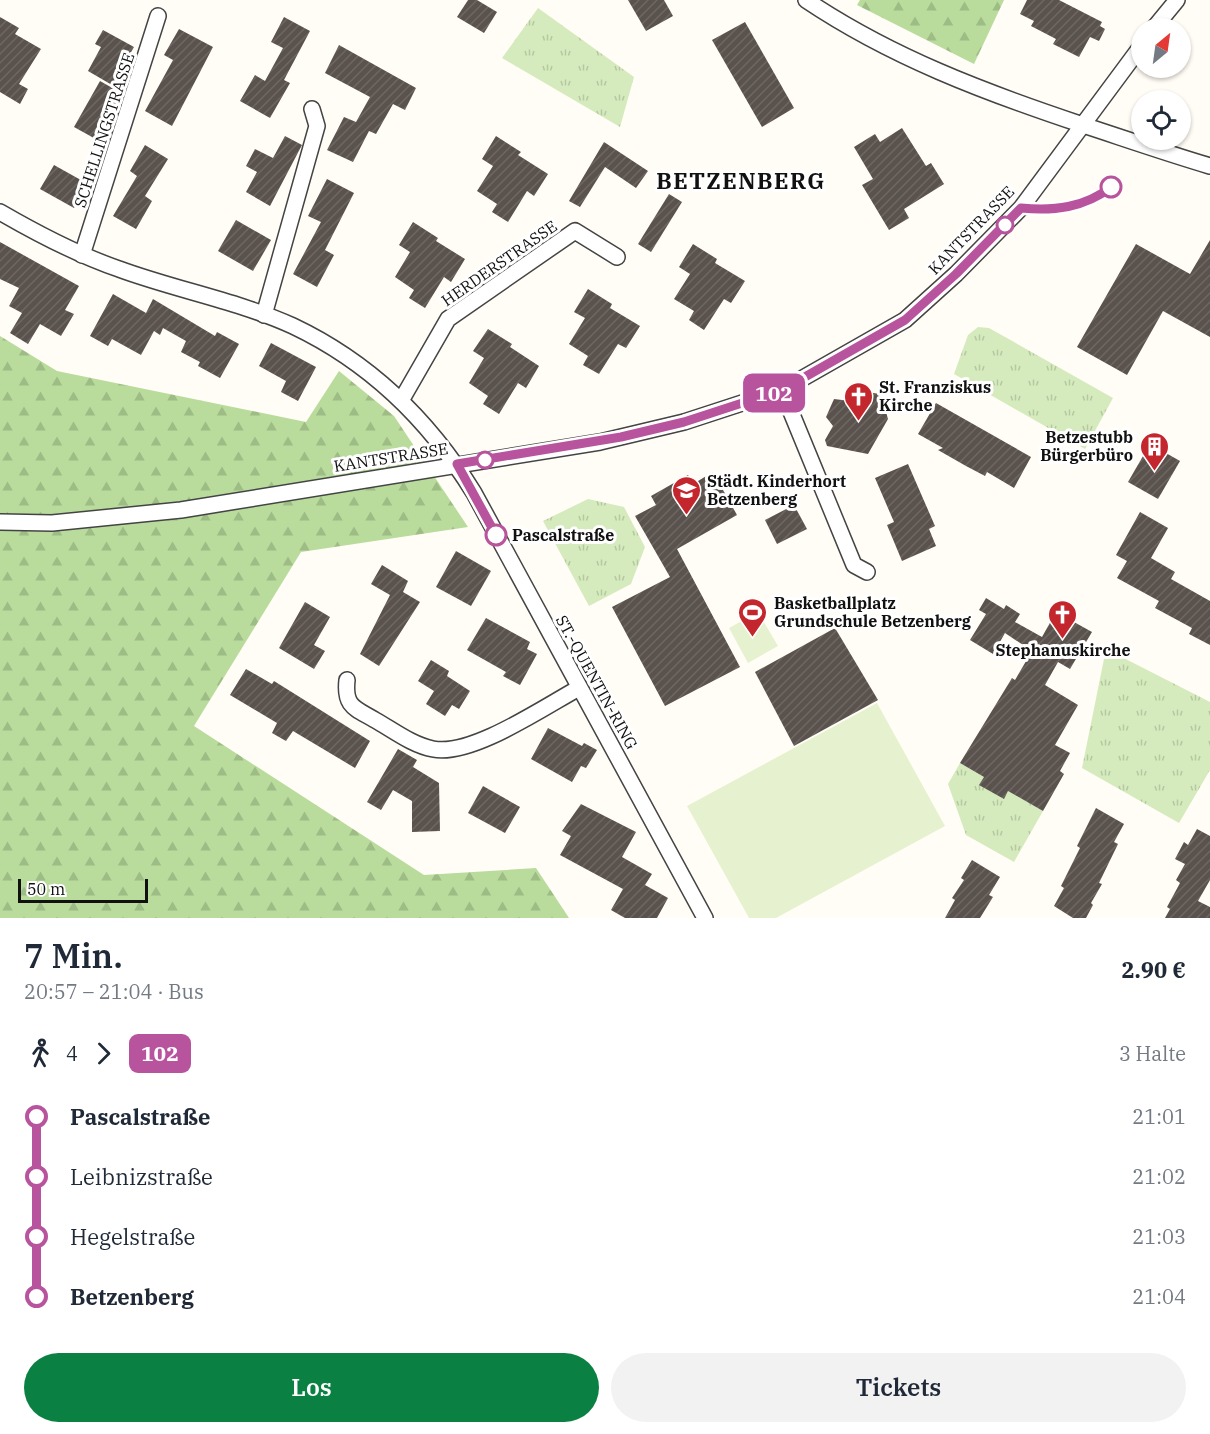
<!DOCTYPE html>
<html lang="de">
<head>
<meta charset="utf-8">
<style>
  :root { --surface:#fff; --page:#f2f2f3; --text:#1f2937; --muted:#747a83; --accent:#0b8043 }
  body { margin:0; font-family:"IBM Plex Serif",serif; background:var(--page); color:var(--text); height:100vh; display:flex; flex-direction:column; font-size:22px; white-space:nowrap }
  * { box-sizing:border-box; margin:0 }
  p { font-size:20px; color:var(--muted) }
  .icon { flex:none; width:33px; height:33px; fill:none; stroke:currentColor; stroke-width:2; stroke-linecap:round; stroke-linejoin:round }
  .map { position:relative; height:918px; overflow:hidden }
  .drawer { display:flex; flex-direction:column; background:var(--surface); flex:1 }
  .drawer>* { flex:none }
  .badge { padding:0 12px; border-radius:9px; font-size:21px; line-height:39px }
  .needle { width:39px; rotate:29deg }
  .tools { position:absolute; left:1131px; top:18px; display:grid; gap:12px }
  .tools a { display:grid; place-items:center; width:60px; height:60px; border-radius:50%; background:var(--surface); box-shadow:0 2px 4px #0004; font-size:30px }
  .scale { position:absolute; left:18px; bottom:15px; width:130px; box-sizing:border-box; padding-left:6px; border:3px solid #111; border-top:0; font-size:16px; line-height:21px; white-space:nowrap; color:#111; -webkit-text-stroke:4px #fff; paint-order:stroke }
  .map>.badge { position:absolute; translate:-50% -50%; box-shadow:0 0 0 3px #fff }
  .legs { display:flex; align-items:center; gap:9px; height:66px; padding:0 24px; font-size:20px }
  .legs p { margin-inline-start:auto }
  .summary { display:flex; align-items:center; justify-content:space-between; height:102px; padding:0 24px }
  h1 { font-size:33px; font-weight:600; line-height:45px }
  .button { display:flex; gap:12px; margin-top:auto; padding:12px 24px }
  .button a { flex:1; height:69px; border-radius:36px; background:var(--accent); color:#fff; font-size:24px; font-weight:600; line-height:69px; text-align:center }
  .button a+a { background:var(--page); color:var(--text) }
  ul { padding:0 24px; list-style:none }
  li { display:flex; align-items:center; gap:21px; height:60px; font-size:22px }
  li i { display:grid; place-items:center; width:9px; height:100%; margin:0 8px; background:currentColor }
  li i::after { content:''; width:15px; height:15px; margin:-8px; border:4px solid; border-radius:50%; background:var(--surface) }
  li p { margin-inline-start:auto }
  li:first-child i { background:linear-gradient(#0000 50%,currentColor 0) }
  li:last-child i { background:linear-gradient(currentColor 50%,#0000 0) }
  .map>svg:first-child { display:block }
  .forest { fill:url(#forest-firs) }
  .park { fill:url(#park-tufts) }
  .pitch { fill:#e6f2cf }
  .building { fill:url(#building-hatch) }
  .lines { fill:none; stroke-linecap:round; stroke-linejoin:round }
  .street-casing { stroke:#444; stroke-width:18 }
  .street { stroke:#fff; stroke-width:15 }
  .line-1-casing { stroke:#fff; stroke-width:14 }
  .line-1 { stroke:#b8549e; stroke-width:9 }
  .stop-1-dot { fill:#fff; stroke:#b8549e; stroke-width:3 }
  .labels { text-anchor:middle; stroke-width:6; stroke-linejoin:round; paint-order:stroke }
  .street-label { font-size:16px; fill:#111; stroke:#fff }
  .poi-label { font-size:16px; font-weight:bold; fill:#111; stroke:#fff; text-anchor:start }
  .stop-label { font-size:16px; font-weight:bold; fill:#111; stroke:#fff; text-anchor:start }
  .district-label { font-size:22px; font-weight:bold; letter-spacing:1.5px; fill:#111; stroke:#fff }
</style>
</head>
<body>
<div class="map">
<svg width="1210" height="918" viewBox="0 0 1210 918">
  <defs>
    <pattern id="forest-firs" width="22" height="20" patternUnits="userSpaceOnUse" patternTransform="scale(1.5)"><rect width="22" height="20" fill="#b9dc9c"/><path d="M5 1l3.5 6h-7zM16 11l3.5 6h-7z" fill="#9ebc85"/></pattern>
    <pattern id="park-tufts" width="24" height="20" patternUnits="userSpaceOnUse" patternTransform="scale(1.5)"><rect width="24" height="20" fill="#d5ebbd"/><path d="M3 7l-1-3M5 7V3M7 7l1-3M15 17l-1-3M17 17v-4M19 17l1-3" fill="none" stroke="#b6c8a1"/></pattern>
    <pattern id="building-hatch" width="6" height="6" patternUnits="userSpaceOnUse" patternTransform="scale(1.5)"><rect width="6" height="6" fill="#5a524d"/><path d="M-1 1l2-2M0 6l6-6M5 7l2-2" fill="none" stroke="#6d6662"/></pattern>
  </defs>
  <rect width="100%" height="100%" fill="#fffdf5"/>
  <g class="forest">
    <path d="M860 0H1004L974 64 857 5Z"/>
    <path d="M0 336 57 371 306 422 339 371 394 416 468 527 301 552 194 726 424 875 536 868 569 918H0Z"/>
  </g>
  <g class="park">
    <path d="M538 8 634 77 620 127 502 58Z"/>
    <path d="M978 327 989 328 1113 398 1085 449 954 374 968 335Z"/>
    <path d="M588 499 624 507 645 547 631 584 589 606 543 521Z"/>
    <path d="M1106 649 1210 702V770L1179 823 1082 768Z"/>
    <path d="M960 763 984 777 980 784 1004 798 1008 791 1043 811 1014 862 966 835 948 784Z"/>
  </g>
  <g class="pitch">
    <path d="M758 612 778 646 748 663 729 628Z"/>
    <path d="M877 703 945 826 776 918H749L687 806Z"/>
  </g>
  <g class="building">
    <path d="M468 0H477L497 12 484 33 457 17Z"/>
    <path d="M628 0H664L673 16 646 31Z"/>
    <path d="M1027 0H1059L1102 22 1100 26 1105 29 1099 41 1090 37 1079 57 1053 44 1056 39 1031 26 1034 21 1020 14Z"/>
    <path d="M0 17 19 28 15 34 41 49 19 84 28 89 20 104 0 92Z"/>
    <path d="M284 17 310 31 284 80 290 83 270 118 240 101 255 75 265 81 283 48 271 42Z"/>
    <path d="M745 22 794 108 762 127 712 40Z"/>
    <path d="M179 29 213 47 172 126 145 111 173 60 164 55Z"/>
    <path d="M103 30 134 47 112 85 88 71 101 47 95 44Z"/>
    <path d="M339 45 416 88 405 110 393 104 376 134 369 131 353 162 327 150 344 117 356 122 370 97 325 73Z"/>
    <path d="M100 81 123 94 117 112 101 142 74 127Z"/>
    <path d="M902 128 926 166 931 163 944 184 904 209 909 218 889 230 862 185 873 179 854 147 875 134 880 142Z"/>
    <path d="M285 136 302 145 270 206 246 192 257 172 246 166 255 149 273 158Z"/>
    <path d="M496 136 521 152 518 155 548 174 534 196 527 191 508 222 492 212 497 204 477 191 493 166 482 159Z"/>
    <path d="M604 142 648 171 636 188 605 167 580 207 569 201Z"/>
    <path d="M145 145 168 159 145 196 152 201 136 229 113 216 137 176 130 171Z"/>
    <path d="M54 165 88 184 74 208 40 189Z"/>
    <path d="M327 179 354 193 325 250 334 255 317 287 293 274 321 222 308 216Z"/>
    <path d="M669 194 682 202 651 252 638 244Z"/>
    <path d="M236 220 271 240 253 271 218 251Z"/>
    <path d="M413 222 438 238 436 241 465 259 451 282 444 277 425 308 409 298 414 290 395 277 410 252 399 245Z"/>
    <path d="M1210 240V337L1163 311 1127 375 1077 347 1136 244 1190 274Z"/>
    <path d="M0 242 79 286 65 310 74 314 61 336 40 324 28 344 10 333 22 313 9 306 19 288 0 279Z"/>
    <path d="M693 244 717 259 715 263 745 281 731 303 724 299 704 330 689 320 694 311 674 299 690 274 679 267Z"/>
    <path d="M588 289 612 304 610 308 640 326 626 348 618 344 599 374 583 365 588 356 569 344 585 318 574 312Z"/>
    <path d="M113 294 146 313 153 299 215 336 217 332 239 344 220 378 198 366 200 362 181 352 186 341 163 328 160 335 154 331 141 355 112 339 108 346 90 336Z"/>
    <path d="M488 329 512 344 510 347 539 366 526 388 518 383 499 414 483 404 488 396 469 383 484 358 473 351Z"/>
    <path d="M271 343 316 367 298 401 281 392 286 381 259 366Z"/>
    <path d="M851 390 881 394 888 419 868 454 827 446 825 440 833 426 826 417 834 399 850 401Z"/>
    <path d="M936 403 1031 457 1014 488 987 472 985 476 966 466 938 450 943 448 918 434Z"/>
    <path d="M1150 444 1180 461 1158 499 1128 482Z"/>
    <path d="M908 464 935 526 929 529 936 546 902 561 887 525 894 522 875 478Z"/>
    <path d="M713 472 737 515 677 549 740 667 665 706 612 607 670 577 635 516 656 505 651 496 688 475 693 484Z"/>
    <path d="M794 505 807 529 777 544 765 520Z"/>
    <path d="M1140 512 1168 528 1151 558 1175 572 1171 579 1210 601V645L1189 634 1192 628 1155 608 1159 601 1117 578 1127 561 1116 555Z"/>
    <path d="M456 551 491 571 471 606 436 587Z"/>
    <path d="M382 565 408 581 403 592 420 602 379 666 360 654 390 595 371 584Z"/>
    <path d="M986 598 1004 609 1006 605 1020 614 1015 622 1042 637 1056 612 1092 632 1070 669 1058 662 1045 685 1078 705 1055 745 1070 753 1060 771 1064 774 1043 811 1008 791 1004 799 979 785 984 777 960 763 1012 678 1015 680 1032 651 1005 633 993 654 970 640 986 614 979 610Z"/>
    <path d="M305 602 330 617 314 645 325 651 314 669 279 648Z"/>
    <path d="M486 618 530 642 527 649 537 654 520 685 503 676 506 672 467 650Z"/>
    <path d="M835 628 878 700 794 746 755 672Z"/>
    <path d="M431 660 449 671 447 676 470 691 459 709 452 705 445 716 426 704 434 691 418 681Z"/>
    <path d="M246 669 272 684 274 681 370 741 355 768 293 731 286 741 272 733 277 723 230 695Z"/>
    <path d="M548 728 582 746 584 743 597 750 586 768 581 766 572 782 531 759Z"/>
    <path d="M398 749 417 760 413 767 439 783 440 831 412 832V801L393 790 381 810 367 802Z"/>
    <path d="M483 786 520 807 505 833 468 813Z"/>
    <path d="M581 804 636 832 622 857 652 874 645 885 668 898 657 918H625L611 910 623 889 560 855 571 836 562 831Z"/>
    <path d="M1096 808 1124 824 1114 842 1118 844 1099 883 1102 884 1091 903 1093 905 1086 918H1073L1054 906 1064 888 1061 886 1080 848 1077 846Z"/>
    <path d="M1197 829 1210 836V880L1198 901 1210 907V918H1165L1170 909 1167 907 1180 883 1176 880 1185 864 1175 859 1184 842 1188 845Z"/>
    <path d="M972 860 1000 877 989 895 993 897 980 918H945L955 900 952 898 964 880 961 878Z"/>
  </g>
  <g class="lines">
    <defs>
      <g id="street">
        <path d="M806 0C891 57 984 92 1080 124 1123 138 1166 153 1210 166"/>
        <path d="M1154 28 1177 0"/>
        <path d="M0 212C38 234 78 255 119 269 176 290 238 301 293 326 371 363 429 420 474 493L705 918"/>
        <path d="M82 255 158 16"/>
        <path d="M264 315 317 126 312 109"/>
        <path d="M782 390 854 565 867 572"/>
        <path d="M402 399 448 319 575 231 617 257"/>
        <path d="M0 522 52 523 181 510 600 442 684 422 782 390 905 320 956 274 1021 208 1142 45"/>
        <path d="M347 680C344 707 355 708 375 720 393 730 412 745 433 749 471 757 544 707 579 688"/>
      </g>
    </defs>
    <use href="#street" class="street-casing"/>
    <use href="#street" class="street"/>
  </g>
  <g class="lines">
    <defs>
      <path id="line-1" d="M496 535 457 464 621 437 684 422 782 390 905 320 956 274 1021 208C1054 211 1084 208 1111 187"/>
    </defs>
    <use href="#line-1" class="line-1-casing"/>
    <use href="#line-1" class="line-1"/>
  </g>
  <defs>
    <symbol id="church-pin" viewBox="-11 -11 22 30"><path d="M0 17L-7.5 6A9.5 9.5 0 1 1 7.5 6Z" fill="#c4262e" stroke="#fff"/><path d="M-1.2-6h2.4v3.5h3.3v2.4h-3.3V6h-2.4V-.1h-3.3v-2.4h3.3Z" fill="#fff"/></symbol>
    <symbol id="building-pin" viewBox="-11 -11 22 30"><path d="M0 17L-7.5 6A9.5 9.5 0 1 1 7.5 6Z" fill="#c4262e" stroke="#fff"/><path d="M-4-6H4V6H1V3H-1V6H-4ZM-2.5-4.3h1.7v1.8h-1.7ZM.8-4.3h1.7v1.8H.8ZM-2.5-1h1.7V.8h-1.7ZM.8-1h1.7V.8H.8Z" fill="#fff"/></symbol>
    <symbol id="school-pin" viewBox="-11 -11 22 30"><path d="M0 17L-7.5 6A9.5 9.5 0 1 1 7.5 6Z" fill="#c4262e" stroke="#fff"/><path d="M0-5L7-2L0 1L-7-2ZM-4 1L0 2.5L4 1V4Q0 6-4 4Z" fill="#fff"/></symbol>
    <symbol id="stadium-pin" viewBox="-11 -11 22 30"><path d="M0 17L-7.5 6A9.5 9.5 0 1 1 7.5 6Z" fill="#c4262e" stroke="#fff"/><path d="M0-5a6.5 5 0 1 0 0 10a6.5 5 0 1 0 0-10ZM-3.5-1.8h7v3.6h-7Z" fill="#fff"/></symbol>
  </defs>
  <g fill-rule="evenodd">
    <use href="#church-pin" x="842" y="380" width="33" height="45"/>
    <use href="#building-pin" x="1138" y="430" width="33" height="45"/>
    <use href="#school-pin" x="670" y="474" width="33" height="45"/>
    <use href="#stadium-pin" x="736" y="596" width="33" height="45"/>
    <use href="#church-pin" x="1046" y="598" width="33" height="45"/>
  </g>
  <g class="stop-1-dot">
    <circle cx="1111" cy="187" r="10"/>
    <circle cx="1005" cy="225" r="8"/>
    <circle cx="485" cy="460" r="8"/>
    <circle cx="496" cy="535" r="10"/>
  </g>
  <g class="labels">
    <g class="street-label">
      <text transform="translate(104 130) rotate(-72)" y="6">SCHELLINGSTRASSE</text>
      <text transform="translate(971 230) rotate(-46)" y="6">KANTSTRASSE</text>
      <text transform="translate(499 263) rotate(-35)" y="6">HERDERSTRASSE</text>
      <text transform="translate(391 457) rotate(-9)" y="6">KANTSTRASSE</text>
      <text transform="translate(597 682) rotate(61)" y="6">ST.-QUENTIN-RING</text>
    </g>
    <g class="poi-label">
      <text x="879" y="393">St. Franziskus<tspan x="879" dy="18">Kirche</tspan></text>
      <text x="1133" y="443" text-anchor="end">Betzestubb<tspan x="1133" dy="18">Bürgerbüro</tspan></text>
      <text x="707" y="487">Städt. Kinderhort<tspan x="707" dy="18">Betzenberg</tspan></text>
      <text x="774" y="609">Basketballplatz<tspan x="774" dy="18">Grundschule Betzenberg</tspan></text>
      <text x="1063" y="656" text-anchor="middle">Stephanuskirche</text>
    </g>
    <g class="stop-label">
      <text x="512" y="541">Pascalstraße</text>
    </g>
    <g class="district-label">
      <text x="741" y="189">BETZENBERG</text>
    </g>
  </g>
</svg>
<div class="tools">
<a><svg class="needle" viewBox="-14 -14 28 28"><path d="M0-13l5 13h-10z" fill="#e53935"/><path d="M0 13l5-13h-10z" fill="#747a83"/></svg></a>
<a><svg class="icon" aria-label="locate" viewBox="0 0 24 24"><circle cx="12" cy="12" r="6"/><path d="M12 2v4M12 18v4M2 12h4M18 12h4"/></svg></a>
</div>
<div class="scale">50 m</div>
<b class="badge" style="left:774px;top:393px;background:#b8549e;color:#fff">102</b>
</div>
<section class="drawer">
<div class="summary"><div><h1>7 Min.</h1><p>20:57 – 21:04 · Bus</p></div><b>2.90 €</b></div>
<div class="legs"><svg class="icon" aria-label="walk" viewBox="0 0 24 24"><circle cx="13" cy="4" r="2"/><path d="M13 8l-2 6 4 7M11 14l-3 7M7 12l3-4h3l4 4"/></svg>4<svg class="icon" aria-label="forward" viewBox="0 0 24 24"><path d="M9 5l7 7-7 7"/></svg><b class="badge" style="background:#b8549e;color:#fff">102</b><p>3 Halte</p></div>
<ul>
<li><i style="color:#b8549e"></i><b>Pascalstraße</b><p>21:01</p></li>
<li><i style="color:#b8549e"></i><span>Leibnizstraße</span><p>21:02</p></li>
<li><i style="color:#b8549e"></i><span>Hegelstraße</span><p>21:03</p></li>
<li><i style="color:#b8549e"></i><b>Betzenberg</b><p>21:04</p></li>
</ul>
<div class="button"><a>Los</a><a>Tickets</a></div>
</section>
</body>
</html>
